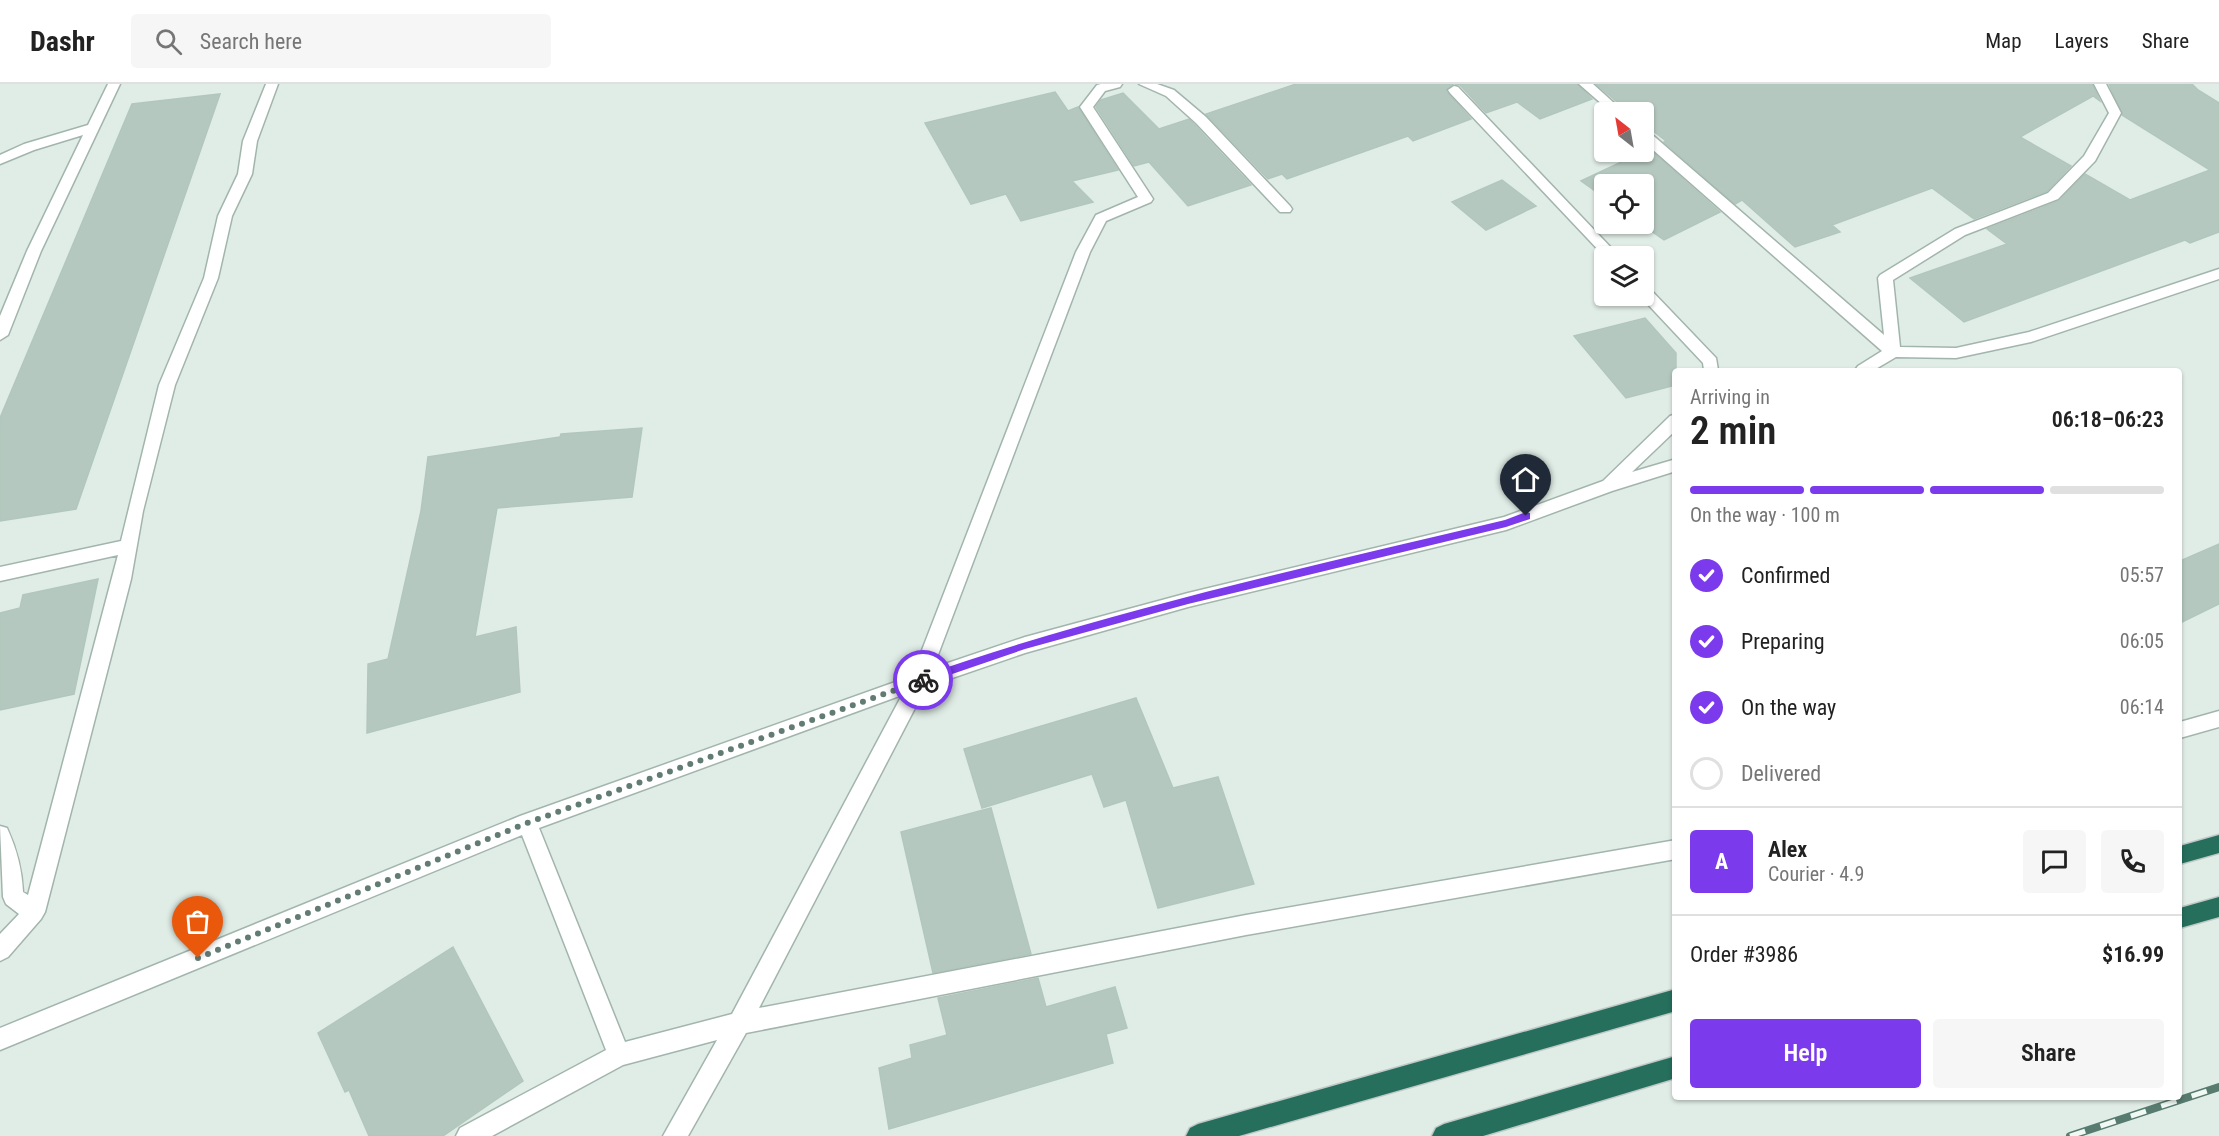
<!DOCTYPE html>
<meta charset="utf-8">
<style>
:root{--surface:#fff;--page:#f6f6f6;--text:#222;--muted:#767676;--line:#e0e0e0;--accent:#7c3aed}
body{margin:0;font-family:"Roboto Condensed",sans-serif;background:var(--page);color:var(--text);height:100vh;display:flex;flex-direction:column;font-size:22px;white-space:nowrap}
*{box-sizing:border-box;margin:0}
p{font-size:20px;color:var(--muted)}
.icon{flex:none;width:33px;height:33px;fill:none;stroke:currentColor;stroke-width:2;stroke-linecap:round;stroke-linejoin:round}
.map{position:relative;flex:1;overflow:hidden}
.side{position:absolute;left:1672px;top:284px;width:510px;height:732px;display:flex;flex-direction:column;background:var(--surface);border-radius:6px;box-shadow:0 2px 4px #0004}
.side>*{flex:none}
.needle{width:39px;rotate:329deg}
.tools{position:absolute;left:1594px;top:18px;display:grid;gap:12px}
.tools a{display:grid;place-items:center;width:60px;height:60px;border-radius:6px;background:var(--surface);box-shadow:0 2px 4px #0004;font-size:30px}
.pin{position:absolute;display:grid;place-items:center;width:51px;height:51px;color:#fff;margin:-62px -26px;border-radius:50% 50% 50% 0;rotate:-45deg;box-shadow:0 0 6px #0007}
.pin .icon{rotate:45deg}
.courier{position:absolute;display:grid;place-items:center;width:60px;height:60px;margin:-30px;border:4px solid #7c3aed;border-radius:50%;background:#fff;color:#222;box-shadow:0 2px 8px #0007}
.head em{font-style:normal;font-weight:600}
.head div{display:flex;flex-direction:column-reverse}
.head{display:flex;align-items:center;justify-content:space-between;height:102px;padding:0 18px}
h1{font-size:39px;font-weight:600;line-height:45px}
.bar{display:grid;grid-template-columns:repeat(4,1fr);gap:9px 6px;align-content:center;height:72px;padding:0 18px}
.bar i{height:8px;border-radius:4px;background:var(--line)}
.bar .active{background:var(--accent)}
.bar p{grid-column:span 4}
.line{display:flex;align-items:center;gap:15px;padding:0 18px;border-top:2px solid var(--line)}
.line div{flex:1}
.round{display:grid;place-items:center;flex:none;width:63px;height:63px;border-radius:6px;background:var(--page)}
ol{padding:0 18px;list-style:none}
li{display:flex;align-items:center;gap:18px;height:66px}
li p{margin-inline-start:auto}
li .icon{padding:6px;border-radius:50%;background:var(--accent);color:#fff;stroke-width:4}
li:last-child{color:var(--muted)}
li i{width:33px;height:33px;border:3px solid var(--line);border-radius:50%}
.action{display:flex;gap:12px;margin-top:auto;padding:12px 18px}
.action a{flex:1;height:69px;border-radius:6px;background:var(--accent);color:#fff;font-size:24px;font-weight:600;line-height:69px;text-align:center}
.action a+a{background:var(--page);color:var(--text)}
header{display:flex;align-items:center;gap:36px;box-sizing:border-box;height:84px;padding:0 30px;background:var(--surface);border-bottom:2px solid var(--line)}
header strong{font-size:28px}
nav{display:flex;gap:33px;margin-inline-start:auto;font-size:21px}
.search{width:420px;height:54px;background:var(--page);display:flex;align-items:center;gap:15px;box-sizing:border-box;padding:0 21px;border-radius:6px;color:var(--muted);font-size:22px}
.map>svg:first-child{display:block}
</style>
<header>
<strong>Dashr</strong>
<div class="search"><svg class="icon" aria-label="search" viewBox="0 0 24 24"><circle cx="10" cy="10" r="6"/><path d="M15 15l6 6"/></svg>Search here</div>
<nav><a>Map</a><a>Layers</a><a>Share</a></nav>
</header>
<div class="map">
<svg width="2219" height="1052" viewBox="0 0 2219 1052">
<rect width="100%" height="100%" fill="#e0ede6"/>
<!-- building -->
<path fill="#b5c8bf" stroke="#b1c7bd" stroke-width="1.5" d="M1296 0H1453L1446 7 1471 35 1413 57 1408 52 1287 95 1282 90 1268 95 1206 30Z
M1455 0H1577L1592 15 1540 35 1517 18 1486 29 1460 1Z
M1596 0H2092L2100 17 2093 12 2020 53 2071 82 2047 107 1974 135 1932 104 1832 141 1840 148 1795 163 1742 116 1735 120 1664 58 1666 57 1644 40V28H1629Z
M2109 0H2192L2198 6 2219 19V148L2190 159 2185 156 1964 238 1910 194 2007 160 1987 145 2059 117 2085 90 2130 116 2210 86 2122 31Z
M1055 8 1068 27 1078 23 1118 86 1072 97 1093 118 1021 137 1006 110 971 120 925 39Z
M1123 9 1159 45 1189 35 1251 101 1188 122 1149 78 1134 82 1096 23 1101 16Z
M220 10 76 425 0 437V334L132 20Z
M1649 65 1720 128 1664 156 1641 140H1644V100H1605V114L1581 97Z
M1502 96 1536 122 1486 146 1452 118Z
M1645 234 1676 269V301L1626 314 1574 252Z
M642 344 632 413 497 424 475 553 516 543 520 608 367 649 368 580 388 575 421 427 428 373 560 353 561 350Z
M2219 460V520L2180 539V477Z
M98 495 74 610 0 626V529L20 524 23 511Z
M1136 614 1173 704 1218 693 1254 800 1158 824 1126 716 1104 723 1092 690 982 724 964 665Z
M991 724 1031 870 933 889 901 748Z
M453 863 523 997 443 1052H369L349 1006 345 1008 318 949Z
M1038 894 1046 923 1115 903 1127 944 1106 950 1113 979 889 1045 879 984 912 974 910 961 947 951 938 914Z"/>
<g fill="none" stroke-linecap="round" stroke-linejoin="round">
<!-- minor casing -->
<g stroke="#a2b5ad" stroke-width="3">
<path id="minor" d="M108 0H120L41 167 8 251 0 256V232L27 167 83 51 34 66 0 80V71L24 60 88 41Z
M266 0H278L257 57 252 90 232 132 218 194 175 301 143 427 131 495 45 828 41 835 8 873 0 877V850L19 830 6 820 3 813 0 742 7 744C17 766 22 785 23 808L28 811 118 471 0 497V483L121 457 159 301 204 194 218 132 238 90 243 57Z
M1101 0H1122L1120 3 1105 7 1093 23 1153 115 1151 118 1106 137 1090 168 933 584 1025 553 1188 509 1504 433 1603 397 1670 332 1676 330V346L1632 388 1676 375V387L1612 407 1506 446 1188 523 1025 569 926 603 759 924 1246 831 1676 756V775L1246 851 746 949 688 1052H663L717 956 623 981 492 1052H456L460 1044 606 966 522 751 0 966V944L520 732 912 592 1076 168 1096 131 1138 113 1080 23 1097 1ZM902 611 732 930 625 958 539 744Z
M1139 0H1157L1174 6 1206 33 1290 122 1292 125 1290 128H1280L1196 39 1166 12Z
M1579 0H1593L1624 28H1611Z
M2094 0H2106L2121 29 2095 77 2058 115 1965 151 1893 196 1900 263 1956 264 2029 248 2219 185V195L2031 258 1956 274 1896 273 1874 286H1855L1858 282 1882 267 1644 58V47L1649 48 1884 251 1878 194 1880 191 1955 145 2048 109 2084 72 2109 29Z
M1454 2 1458 3 1619 172 1605 173 1450 9 1448 6Z
M1644 202 1649 204 1716 274 1718 286H1704L1703 279 1640 212H1644Z
M2219 627V643L2180 654V638Z"/>
</g>
<!-- highway casing -->
<g stroke="#c0c9c6" stroke-width="3">
<path id="highway" d="M2219 751V769L2180 780V762Z
M2219 813V833L2180 844V824Z
M1676 905V927L1239 1052H1186L1190 1044 1198 1040Z
M1676 972V994L1483 1052H1432L1436 1044 1444 1040Z"/>
</g>
<!-- minor -->
<use href="#minor" fill="#fff" fill-rule="evenodd"/>
<!-- highway -->
<use href="#highway" fill="#266f5d" fill-rule="evenodd"/>
<!-- rail casing -->
<g stroke="#587b70" stroke-width="8">
<path id="rail" d="M2070 1052 2219 1003"/>
</g>
<!-- rail -->
<use href="#rail" stroke="#f0f9f4" stroke-width="5" stroke-dasharray="16" stroke-linecap="butt"/>
</g>
<!-- route -->
<path fill="#7c3aed" d="M1526 428 1530 429V435L1506 443 1188 520 1025 565 923 600 917 596 919 593C1110 526 1308 483 1505 436Z"/>
<g fill="none" stroke-linecap="round" stroke-linejoin="round">
<!-- done -->
<path stroke="#627c73" stroke-width="6" stroke-dasharray="0 10.8" d="M198 874 527 739 923 596"/>
</g>
</svg>
<div class="tools">
<a><svg class="needle" viewBox="-14 -14 28 28"><path d="M0-13l5 13h-10z" fill="#e53935"/><path d="M0 13l5-13h-10z" fill="#767676"/></svg></a>
<a><svg class="icon" aria-label="locate" viewBox="0 0 24 24"><circle cx="12" cy="12" r="6"/><path d="M12 2v4M12 18v4M2 12h4M18 12h4"/></svg></a>
<a><svg class="icon" aria-label="layers" viewBox="0 0 24 24"><path d="M12 4l9 5-9 5-9-5zM3 14l9 5 9-5"/></svg></a>
</div>
<div class="pin" style="left:198px;top:874px;background:#ea580c"><svg class="icon" aria-label="bag" viewBox="0 0 24 24"><path d="M5 8h14l-1 12H6zM9 8a3 3 0 0 1 6 0"/></svg></div>
<div class="pin" style="left:1526px;top:432px;background:#1f2937"><svg class="icon" aria-label="home" viewBox="0 0 24 24"><path d="M3 11l9-7 9 7M6 9v11h12V9"/></svg></div>
<div class="courier" style="left:923px;top:596px"><svg class="icon" aria-label="bike" viewBox="0 0 24 24"><circle cx="6" cy="16" r="4"/><circle cx="18" cy="16" r="4"/><path d="M6 16l4-8h5l3 8M10 8l3 8H6M13 5h3"/></svg></div>
<section class="side">
<div class="head"><div><h1>2 min</h1><p>Arriving in</p></div><em>06:18–06:23</em></div>
<div class="bar"><i class="active"></i><i class="active"></i><i class="active"></i><i></i><p>On the way · 100 m</p></div>
<ol>
<li><svg class="icon" aria-label="check" viewBox="0 0 24 24"><path d="M5 12l5 5 9-10"/></svg>Confirmed<p>05:57</p></li>
<li><svg class="icon" aria-label="check" viewBox="0 0 24 24"><path d="M5 12l5 5 9-10"/></svg>Preparing<p>06:05</p></li>
<li><svg class="icon" aria-label="check" viewBox="0 0 24 24"><path d="M5 12l5 5 9-10"/></svg>On the way<p>06:14</p></li>
<li><i></i>Delivered</li>
</ol>
<div class="line" style="height:108px"><b class="round" style="background:var(--accent);color:#fff">A</b><div><b>Alex</b><p>Courier · 4.9</p></div><a class="round"><svg class="icon" aria-label="chat" viewBox="0 0 24 24"><path d="M4 5h16v11H9l-5 4z"/></svg></a><a class="round"><svg class="icon" aria-label="phone" viewBox="0 0 24 24"><path d="M5 4h4l2 5-3 2q2 4 5 5l2-3 5 2v4C11 20 4 13 5 4z"/></svg></a></div>
<div class="line" style="height:78px"><div>Order #3986</div><b>$16.99</b></div>
<div class="action"><a>Help</a><a>Share</a></div>
</section>
</div>
